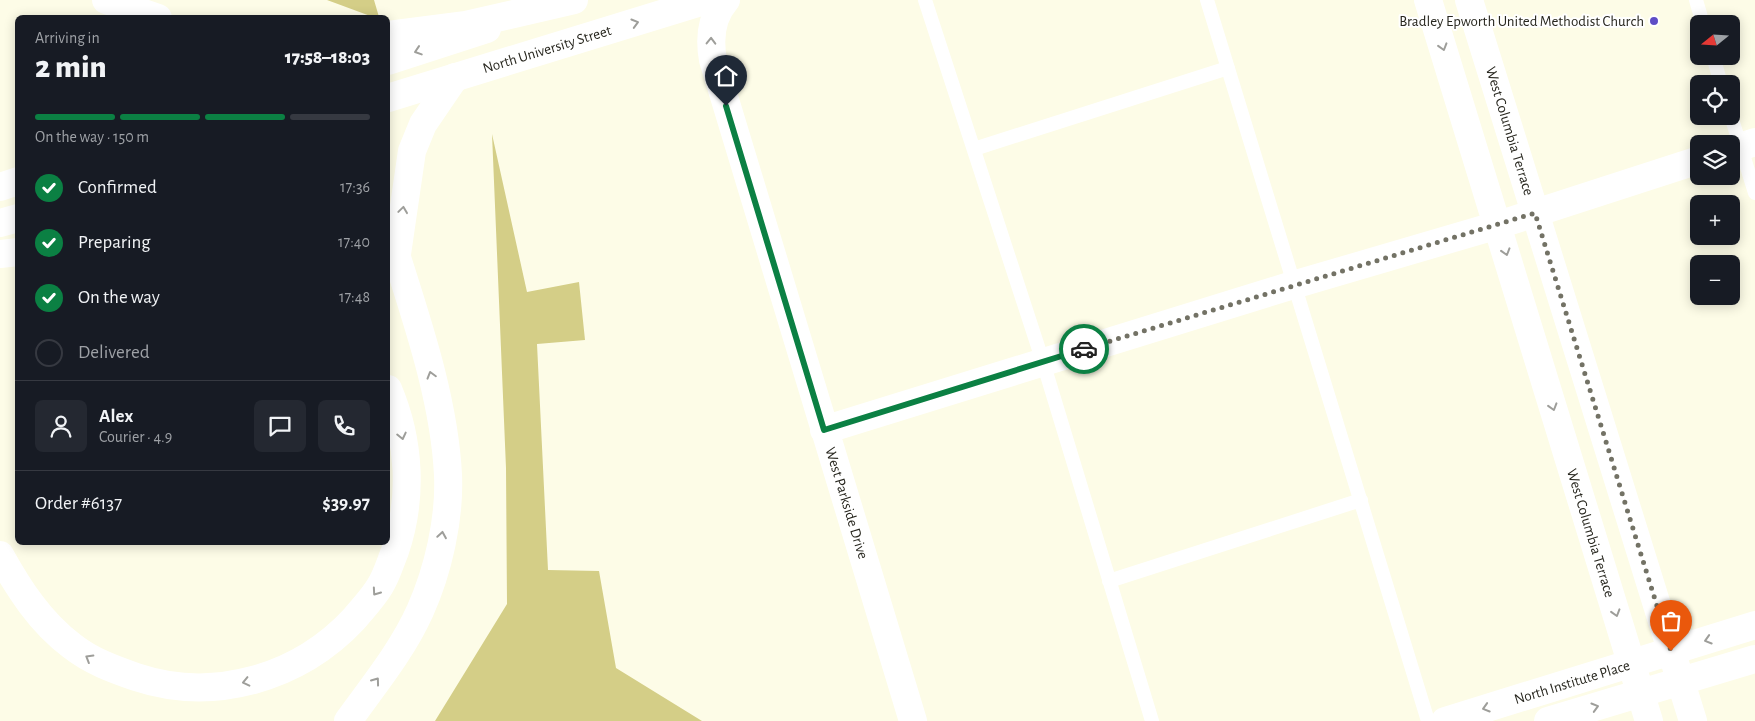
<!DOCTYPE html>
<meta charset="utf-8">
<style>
:root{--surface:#171b24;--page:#242831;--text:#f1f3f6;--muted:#9ea1a6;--line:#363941;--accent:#0b8043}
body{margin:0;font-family:"Alegreya Sans",sans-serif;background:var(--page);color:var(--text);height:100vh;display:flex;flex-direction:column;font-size:19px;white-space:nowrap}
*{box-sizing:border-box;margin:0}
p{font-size:16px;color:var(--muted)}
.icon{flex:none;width:28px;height:28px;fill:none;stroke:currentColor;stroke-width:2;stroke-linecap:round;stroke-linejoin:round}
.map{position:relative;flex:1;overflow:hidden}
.sheet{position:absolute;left:15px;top:15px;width:375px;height:530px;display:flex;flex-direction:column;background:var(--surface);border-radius:8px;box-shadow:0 2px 12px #0003}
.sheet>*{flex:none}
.needle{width:32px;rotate:252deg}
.buttons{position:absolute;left:1690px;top:15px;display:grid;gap:10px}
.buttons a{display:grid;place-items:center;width:50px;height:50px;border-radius:8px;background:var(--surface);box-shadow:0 2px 12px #0003;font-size:25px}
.pin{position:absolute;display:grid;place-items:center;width:42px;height:42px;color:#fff;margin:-51px -21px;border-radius:50% 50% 50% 0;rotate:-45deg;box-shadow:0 0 5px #0007}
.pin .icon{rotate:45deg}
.courier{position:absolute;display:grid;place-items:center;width:50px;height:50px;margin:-25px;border:4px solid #0b8043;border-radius:50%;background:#fff;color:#222;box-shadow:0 1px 6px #0007}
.head em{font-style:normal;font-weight:800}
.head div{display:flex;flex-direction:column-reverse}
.head{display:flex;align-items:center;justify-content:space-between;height:85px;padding:0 20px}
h1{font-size:32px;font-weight:800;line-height:38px}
.bar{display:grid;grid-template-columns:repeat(4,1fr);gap:8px 5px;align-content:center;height:60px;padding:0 20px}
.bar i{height:6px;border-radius:4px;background:var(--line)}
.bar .on{background:var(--accent)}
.bar p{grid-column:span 4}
.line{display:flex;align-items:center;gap:12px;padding:0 20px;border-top:1px solid var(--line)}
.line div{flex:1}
.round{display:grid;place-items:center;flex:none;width:52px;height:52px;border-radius:8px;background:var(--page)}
ol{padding:0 20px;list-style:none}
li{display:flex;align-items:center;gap:15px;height:55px}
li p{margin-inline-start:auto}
li .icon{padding:5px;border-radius:50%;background:var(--accent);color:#fff;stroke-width:4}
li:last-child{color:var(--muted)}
li i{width:28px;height:28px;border:2px solid var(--line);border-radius:50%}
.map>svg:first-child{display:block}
</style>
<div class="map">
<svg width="1755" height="721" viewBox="0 0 1755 721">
<rect width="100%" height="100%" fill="#fdfce7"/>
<!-- green -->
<path fill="#d4ce87" d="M327 0H374L379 17H373Z
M492 134 527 292 579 282 585 340 537 344 548 570 599 571 616 668 702 721H435L507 604 506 468Z"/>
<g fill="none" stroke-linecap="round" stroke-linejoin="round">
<!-- lane -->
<path stroke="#fff" stroke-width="14" d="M925 0 1043 362 1152 721
M1207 0 1428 721
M1696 0 1703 24
M1713 56 1721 84
M1731 116 1755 193
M974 149 1228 68
M1109 581 1361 500"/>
<!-- street -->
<path stroke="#fff" stroke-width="28" d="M726 0C711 17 709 38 713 60L913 721
M1428 0 1649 721
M1469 0 1693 721
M1731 150 1755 142
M824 430 1293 285 1498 225 1699 160
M1445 721 1755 625
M1548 721 1755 659"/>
<!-- secondary -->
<path stroke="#fff" stroke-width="28" d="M388 61 487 29
M388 98 707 0
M0 187 18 181
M0 223 18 218"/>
<!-- highway -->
<path stroke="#fff" stroke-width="28" d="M106 0 158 18
M388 35 466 25 574 0
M0 254 18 252
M397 254 412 151 423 124 455 77
M0 555C19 589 40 622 72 646 91 661 113 669 136 677 214 703 299 678 354 619 363 608 373 598 380 586 387 575 390 563 395 551 413 498 410 441 388 389
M348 721C373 686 402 651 420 611 438 571 450 519 448 475 444 393 412 307 388 229"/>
</g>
<!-- one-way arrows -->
<defs><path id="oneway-chevron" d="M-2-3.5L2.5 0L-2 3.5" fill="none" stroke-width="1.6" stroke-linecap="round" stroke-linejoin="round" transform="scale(1.25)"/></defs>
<g stroke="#9e9e9a">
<use href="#oneway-chevron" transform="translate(635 23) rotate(-16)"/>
<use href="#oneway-chevron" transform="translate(711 41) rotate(-89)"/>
<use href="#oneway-chevron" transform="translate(1443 47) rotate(73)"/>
<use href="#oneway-chevron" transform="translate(418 51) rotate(162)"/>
<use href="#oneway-chevron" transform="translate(403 210) rotate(-82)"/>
<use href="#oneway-chevron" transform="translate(1506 252) rotate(73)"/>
<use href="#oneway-chevron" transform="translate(431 375) rotate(-106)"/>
<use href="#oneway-chevron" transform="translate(1553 407) rotate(73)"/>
<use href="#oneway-chevron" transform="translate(402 436) rotate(77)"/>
<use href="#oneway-chevron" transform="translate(442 535) rotate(-81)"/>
<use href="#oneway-chevron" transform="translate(376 592) rotate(125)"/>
<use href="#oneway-chevron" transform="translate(1616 613) rotate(73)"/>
<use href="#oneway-chevron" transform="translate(1708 640) rotate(163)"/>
<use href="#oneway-chevron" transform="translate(89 658) rotate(-149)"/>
<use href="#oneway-chevron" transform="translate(376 681) rotate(-54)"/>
<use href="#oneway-chevron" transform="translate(246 682) rotate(167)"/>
<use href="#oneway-chevron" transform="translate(1595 707) rotate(-16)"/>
<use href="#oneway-chevron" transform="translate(1486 708) rotate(163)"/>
</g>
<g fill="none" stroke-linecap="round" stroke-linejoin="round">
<!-- done -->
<path stroke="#737265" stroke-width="5" stroke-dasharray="0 9" d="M1084 349 1535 213 1671 651"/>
<!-- route -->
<path stroke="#0b8043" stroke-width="6" d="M726 106 824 430 1084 349"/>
</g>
<!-- markers -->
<circle fill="#5e4dc6" stroke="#fff" stroke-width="2" cx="1654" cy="21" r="5"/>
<g text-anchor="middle" stroke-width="4" stroke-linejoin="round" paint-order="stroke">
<!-- poi labels -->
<g font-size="15" fill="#28271f" stroke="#fff" text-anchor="end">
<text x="1644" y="26">Bradley Epworth United Methodist Church</text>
</g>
<!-- street labels -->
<g font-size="15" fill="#28271f" stroke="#fff">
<text transform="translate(547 49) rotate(-17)" y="5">North University Street</text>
<text transform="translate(1510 131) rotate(73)" y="5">West Columbia Terrace</text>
<text transform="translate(847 503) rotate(73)" y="5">West Parkside Drive</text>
<text transform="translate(1591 533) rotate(73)" y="5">West Columbia Terrace</text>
<text transform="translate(1572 682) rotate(-17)" y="5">North Institute Place</text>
</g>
</g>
</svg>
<div class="buttons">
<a><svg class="needle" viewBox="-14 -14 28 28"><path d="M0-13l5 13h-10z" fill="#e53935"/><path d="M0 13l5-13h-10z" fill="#9ea1a6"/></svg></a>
<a><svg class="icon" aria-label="locate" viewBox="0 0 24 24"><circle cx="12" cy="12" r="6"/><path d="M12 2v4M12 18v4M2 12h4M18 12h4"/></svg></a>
<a><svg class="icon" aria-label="layers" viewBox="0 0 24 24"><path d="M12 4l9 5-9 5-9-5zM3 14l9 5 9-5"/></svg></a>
<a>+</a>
<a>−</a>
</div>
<div class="pin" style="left:1671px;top:651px;background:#ea580c"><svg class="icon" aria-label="bag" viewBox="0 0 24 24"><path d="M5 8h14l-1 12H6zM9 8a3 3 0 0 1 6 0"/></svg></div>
<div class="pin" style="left:726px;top:106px;background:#1f2937"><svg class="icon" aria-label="home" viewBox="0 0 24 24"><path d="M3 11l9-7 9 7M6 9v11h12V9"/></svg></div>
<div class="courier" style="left:1084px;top:349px"><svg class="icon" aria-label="car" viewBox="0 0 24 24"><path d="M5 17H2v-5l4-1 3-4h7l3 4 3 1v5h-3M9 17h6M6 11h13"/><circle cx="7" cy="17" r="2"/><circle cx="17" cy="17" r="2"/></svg></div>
<section class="sheet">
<div class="head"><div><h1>2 min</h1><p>Arriving in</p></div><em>17:58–18:03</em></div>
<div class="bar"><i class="on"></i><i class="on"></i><i class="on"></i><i></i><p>On the way · 150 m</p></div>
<ol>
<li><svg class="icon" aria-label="check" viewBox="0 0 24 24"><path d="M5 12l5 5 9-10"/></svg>Confirmed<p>17:36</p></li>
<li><svg class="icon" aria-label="check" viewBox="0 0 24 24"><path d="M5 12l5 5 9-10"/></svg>Preparing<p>17:40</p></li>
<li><svg class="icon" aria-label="check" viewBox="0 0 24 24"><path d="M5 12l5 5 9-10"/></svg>On the way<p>17:48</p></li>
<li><i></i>Delivered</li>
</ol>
<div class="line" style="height:90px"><a class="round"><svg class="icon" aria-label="person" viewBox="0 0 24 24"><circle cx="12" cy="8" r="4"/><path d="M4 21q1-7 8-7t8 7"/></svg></a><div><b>Alex</b><p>Courier · 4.9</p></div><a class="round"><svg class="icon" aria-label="chat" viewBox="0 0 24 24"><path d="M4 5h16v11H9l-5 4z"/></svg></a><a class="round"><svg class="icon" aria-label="phone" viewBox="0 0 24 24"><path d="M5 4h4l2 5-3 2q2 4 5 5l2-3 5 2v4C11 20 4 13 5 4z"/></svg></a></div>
<div class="line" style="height:65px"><div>Order #6137</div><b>$39.97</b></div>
</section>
</div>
